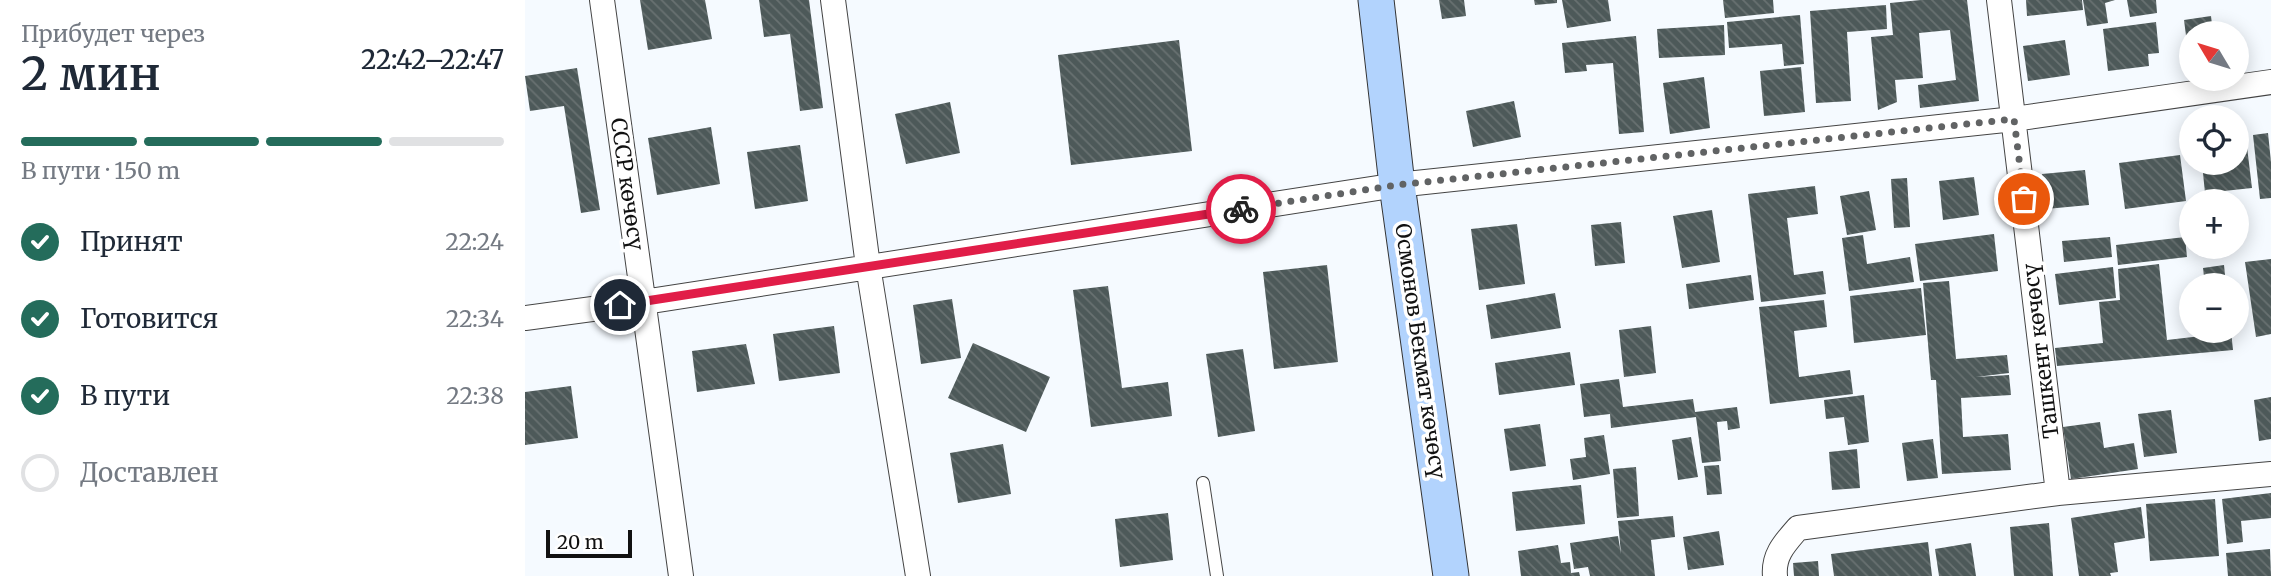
<!DOCTYPE html>
<html lang="ru">
<meta charset="utf-8">
<style>
:root{--surface:#fff;--page:#f6f6f7;--text:#1f2937;--muted:#747a83;--line:#e0e1e3;--accent:#246c5b}
body{margin:0;font-family:Merriweather,serif;background:var(--page);color:var(--text);height:100vh;display:flex;flex-direction:column;font-size:26px;white-space:nowrap}
*{box-sizing:border-box;margin:0}
p{font-size:23px;color:var(--muted)}
.icon{flex:none;width:38px;height:38px;fill:none;stroke:currentColor;stroke-width:2;stroke-linecap:round;stroke-linejoin:round}
.map{position:relative;flex:1;overflow:hidden}
.details{display:flex;flex-direction:column;background:var(--surface);width:525px}
.details>*{flex:none}
.needle{width:46px;rotate:308deg}
.buttons{position:absolute;left:1654px;top:21px;display:grid;gap:14px}
.buttons a{display:grid;place-items:center;width:70px;height:70px;border-radius:50%;background:var(--surface);box-shadow:0 4px 18px #0003;font-size:35px}
.scale{position:absolute;left:21px;bottom:18px;width:86px;box-sizing:border-box;padding-left:7px;border:4px solid #111;border-top:0;font-size:19px;line-height:24px;white-space:nowrap;color:#111;-webkit-text-stroke:5px #fff;paint-order:stroke}
.pin{position:absolute;display:grid;place-items:center;width:60px;height:60px;color:#fff;margin:-30px;border:4px solid #fff;border-radius:50%;box-shadow:0 2px 7px #0007}
.courier{position:absolute;display:grid;place-items:center;width:70px;height:70px;margin:-35px;border:5px solid #e11d48;border-radius:50%;background:#fff;color:#222;box-shadow:0 2px 9px #0007}
.summary em{font-style:normal;font-weight:600}
.summary div{display:flex;flex-direction:column-reverse}
.summary{display:flex;align-items:center;justify-content:space-between;height:119px;padding:0 21px}
h1{font-size:46px;font-weight:600;line-height:52px}
.bar{display:grid;grid-template-columns:repeat(4,1fr);gap:10px 7px;align-content:center;height:84px;padding:0 21px}
.bar i{height:9px;border-radius:5px;background:var(--line)}
.bar .selected{background:var(--accent)}
.bar p{grid-column:span 4}
ol{padding:0 21px;list-style:none}
li{display:flex;align-items:center;gap:21px;height:77px}
li p{margin-inline-start:auto}
li .icon{padding:7px;border-radius:50%;background:var(--accent);color:#fff;stroke-width:4}
li:last-child{color:var(--muted)}
li i{width:38px;height:38px;border:4px solid var(--line);border-radius:50%}
main{display:flex;flex:1;min-height:0}
.map>svg:first-child{display:block}
</style>
<main>
<section class="details">
<div class="summary"><div><h1>2 мин</h1><p>Прибудет через</p></div><em>22:42–22:47</em></div>
<div class="bar"><i class="selected"></i><i class="selected"></i><i class="selected"></i><i></i><p>В пути · 150 m</p></div>
<ol>
<li><svg class="icon" aria-label="check" viewBox="0 0 24 24"><path d="M5 12l5 5 9-10"/></svg>Принят<p>22:24</p></li>
<li><svg class="icon" aria-label="check" viewBox="0 0 24 24"><path d="M5 12l5 5 9-10"/></svg>Готовится<p>22:34</p></li>
<li><svg class="icon" aria-label="check" viewBox="0 0 24 24"><path d="M5 12l5 5 9-10"/></svg>В пути<p>22:38</p></li>
<li><i></i>Доставлен</li>
</ol>
</section>
<div class="map">
<svg width="1746" height="576" viewBox="0 0 1746 576">
<defs>
<pattern id="building-back-hatch" width="6" height="6" patternUnits="userSpaceOnUse" patternTransform="scale(1.75)"><rect width="6" height="6" fill="#4d5959"/><path d="M-1 5l2 2M0 0l6 6M5-1l2 2" fill="none" stroke="#687171"/></pattern>
</defs>
<rect width="100%" height="100%" fill="#f5faff"/>
<!-- building -->
<path fill="url(#building-back-hatch)" d="M115 0H180L187 39 123 50Z
M234 0H284L298 108 275 111 265 34 239 37Z
M914 0H939L941 16 917 19Z
M1009 0H1032V3L1010 5Z
M1037 0H1083L1086 21 1042 28Z
M1198 0H1248L1249 13 1200 18Z
M1396 0H1442L1454 101 1395 108 1393 85 1431 80 1425 30 1394 33 1398 78 1370 80 1372 102 1353 110 1346 37 1368 35 1365 3Z
M1501 0H1557L1558 10 1502 16Z
M1558 0H1590L1580 3 1583 23 1562 26Z
M1602 0H1631L1632 13 1605 17Z
M1361 5 1362 29 1322 32 1326 101 1291 103 1285 11Z
M1275 15 1279 64 1259 66 1257 44 1204 48 1202 22Z
M1686 16 1688 33H1666L1664 59 1659 20Z
M1631 22 1634 53 1623 54 1624 66 1583 71 1578 29Z
M1199 25 1200 55 1134 58 1132 29Z
M1111 36 1119 132 1094 134 1088 63 1061 65 1062 71 1040 73 1037 43Z
M654 40 667 151 546 165 533 55Z
M1540 40 1545 75 1503 81 1498 46Z
M1276 67 1280 112 1239 116 1235 71Z
M52 68 75 210 56 213 39 106 5 111 0 76Z
M1179 77 1185 128 1145 134 1138 83Z
M989 101 996 137 948 147 941 111Z
M425 102 435 153 381 164 370 114Z
M186 127 195 184 132 195 123 138Z
M1743 133 1746 162V198L1735 199 1728 135Z
M275 145 283 201 230 209 222 152Z
M1722 147 1727 188 1680 193 1677 163H1712V148Z
M1655 155 1661 201 1600 209 1594 163Z
M1560 170 1564 205 1521 209 1517 174Z
M1449 177 1454 215 1418 220 1414 181Z
M1382 178 1385 227 1369 228 1366 179Z
M1290 186 1293 214 1262 218 1269 275 1298 271 1301 294 1236 302 1223 194Z
M1344 191 1351 230 1322 235 1315 196Z
M1187 210 1195 262 1157 268 1148 216Z
M1096 222 1100 263 1070 266 1066 225Z
M992 224 1000 284 954 290 946 229Z
M1469 234 1473 271 1395 281 1390 244Z
M1338 235 1342 264 1385 257 1389 282 1324 291 1317 238Z
M1585 237 1587 257 1539 262 1537 241Z
M1660 237 1662 257 1593 265 1591 245Z
M1746 259V334L1731 337 1720 262Z
M1634 264 1642 340 1685 335V331H1706L1708 350 1532 366 1530 348 1578 343 1574 302 1595 300 1593 269Z
M802 265 813 362 749 369 738 272Z
M1699 265 1701 285H1680L1678 268Z
M1588 267 1591 298 1534 305 1530 274Z
M1226 275 1229 300 1164 309 1161 284Z
M1424 281 1431 359 1482 355 1484 373 1451 377 1484 375 1486 395 1436 398 1438 437 1483 434 1486 470 1417 474 1411 380H1406L1398 283Z
M583 286 597 388 643 382 647 416 566 427 548 290Z
M1396 288 1401 335 1329 343 1325 296Z
M1030 293 1036 328 966 339 961 305Z
M427 299 436 358 396 364 388 305Z
M1299 300 1302 327 1269 331 1274 377 1325 370 1328 394 1245 404 1234 307Z
M309 326 315 373 254 381 248 334Z
M1126 326 1131 373 1099 377 1094 330Z
M448 343 525 377 501 432 423 398Z
M221 344 230 384 172 392 167 351Z
M718 349 730 431 693 437 681 354Z
M1045 352 1050 385 974 395 970 363Z
M1094 379 1098 407 1168 399 1170 412 1212 407 1215 428 1203 430 1202 421 1192 422 1196 461 1177 463 1171 417 1086 428 1085 414 1059 417 1055 384Z
M46 386 53 438 0 445V392Z
M1339 395 1344 442 1323 445 1319 417 1301 419 1299 400Z
M1746 397V439L1734 441 1729 400Z
M1646 410 1652 453 1619 457 1613 414Z
M1575 422 1579 448 1609 443 1613 469 1546 479 1538 427Z
M1015 424 1021 466 985 471 979 429Z
M1079 435 1085 474 1048 480 1045 459 1061 457 1059 438Z
M1166 437 1173 477 1153 480 1147 440Z
M1408 439 1413 478 1382 481 1377 443Z
M478 444 486 494 433 503 425 453Z
M1332 449 1335 488 1307 490 1304 452Z
M1194 465 1197 494 1182 495 1179 466Z
M1111 467 1114 516 1092 518 1088 469Z
M1056 485 1060 524 991 531 987 492Z
M1746 493V518L1716 521 1718 542 1702 544 1697 499Z
M1690 499 1694 556 1625 561 1621 504Z
M1616 507 1620 538 1589 543 1593 572 1585 573 1586 576H1554L1546 518Z
M643 513 648 560 595 567 590 519Z
M1148 516 1150 537 1126 540 1130 576H1065L1063 567 1049 569 1045 543 1093 536 1096 554 1093 521Z
M1524 523 1528 576H1489L1485 527Z
M1194 531 1199 565 1163 570 1158 537Z
M1403 542 1407 576H1309L1306 554Z
M1446 543 1451 576H1414L1410 549Z
M1033 545 1036 563 1045 562 1046 573 1054 572 1055 576H996L993 551Z
M1745 549 1746 576H1703L1701 553Z
M1293 561 1294 576H1269L1268 563Z"/>
<g fill="none" stroke-linecap="round" stroke-linejoin="round">
<!-- service casing -->
<g stroke="#444" stroke-width="14">
<path id="service" d="M678 483 692 576"/>
</g>
<!-- minor casing -->
<g stroke="#444" stroke-width="26">
<path id="minor" d="M77 0 156 576
M308 0 343 266 393 576
M1474 0 1533 493
M0 318 119 302 872 185 1489 119 1746 82
M1250 576C1248 555 1260 543 1273 528L1533 493 1746 474"/>
</g>
<!-- secondary casing -->
<g stroke="#333" stroke-width="37">
<path id="secondary" d="M851 0 872 185 926 576"/>
</g>
<!-- service -->
<use href="#service" stroke="#fff" stroke-width="12"/>
<!-- minor -->
<use href="#minor" stroke="#fff" stroke-width="24"/>
<!-- secondary -->
<use href="#secondary" stroke="#b2d3fd" stroke-width="35"/>
</g>
<g fill="none" stroke-linecap="round" stroke-linejoin="round">
<!-- done -->
<path stroke="#616364" stroke-width="7" stroke-dasharray="0 12.6" d="M716 209 872 185 1489 119 1499 199"/>
<!-- route -->
<path stroke="#e11d48" stroke-width="9" d="M95 305 716 209"/>
</g>
<g text-anchor="middle" stroke-width="7" stroke-linejoin="round" paint-order="stroke">
<!-- street labels -->
<g font-size="21" fill="#111" stroke="#fff">
<text transform="translate(102 184) rotate(82)" y="7">СССР көчөсү</text>
<text transform="translate(895 351) rotate(82)" y="7">Осмонов Бекмат көчөсү</text>
<text transform="translate(1516 351) rotate(-97)" y="7">Ташкент көчөсү</text>
</g>
</g>
</svg>
<div class="buttons">
<a><svg class="needle" viewBox="-14 -14 28 28"><path d="M0-13l5 13h-10z" fill="#e53935"/><path d="M0 13l5-13h-10z" fill="#747a83"/></svg></a>
<a><svg class="icon" aria-label="locate" viewBox="0 0 24 24"><circle cx="12" cy="12" r="6"/><path d="M12 2v4M12 18v4M2 12h4M18 12h4"/></svg></a>
<a>+</a>
<a>−</a>
</div>
<div class="scale">20 m</div>
<div class="pin" style="left:1499px;top:199px;background:#ea580c"><svg class="icon" aria-label="bag" viewBox="0 0 24 24"><path d="M5 8h14l-1 12H6zM9 8a3 3 0 0 1 6 0"/></svg></div>
<div class="pin" style="left:95px;top:305px;background:#1f2937"><svg class="icon" aria-label="home" viewBox="0 0 24 24"><path d="M3 11l9-7 9 7M6 9v11h12V9"/></svg></div>
<div class="courier" style="left:716px;top:209px"><svg class="icon" aria-label="bike" viewBox="0 0 24 24"><circle cx="6" cy="16" r="4"/><circle cx="18" cy="16" r="4"/><path d="M6 16l4-8h5l3 8M10 8l3 8H6M13 5h3"/></svg></div>
</div>
</main>
